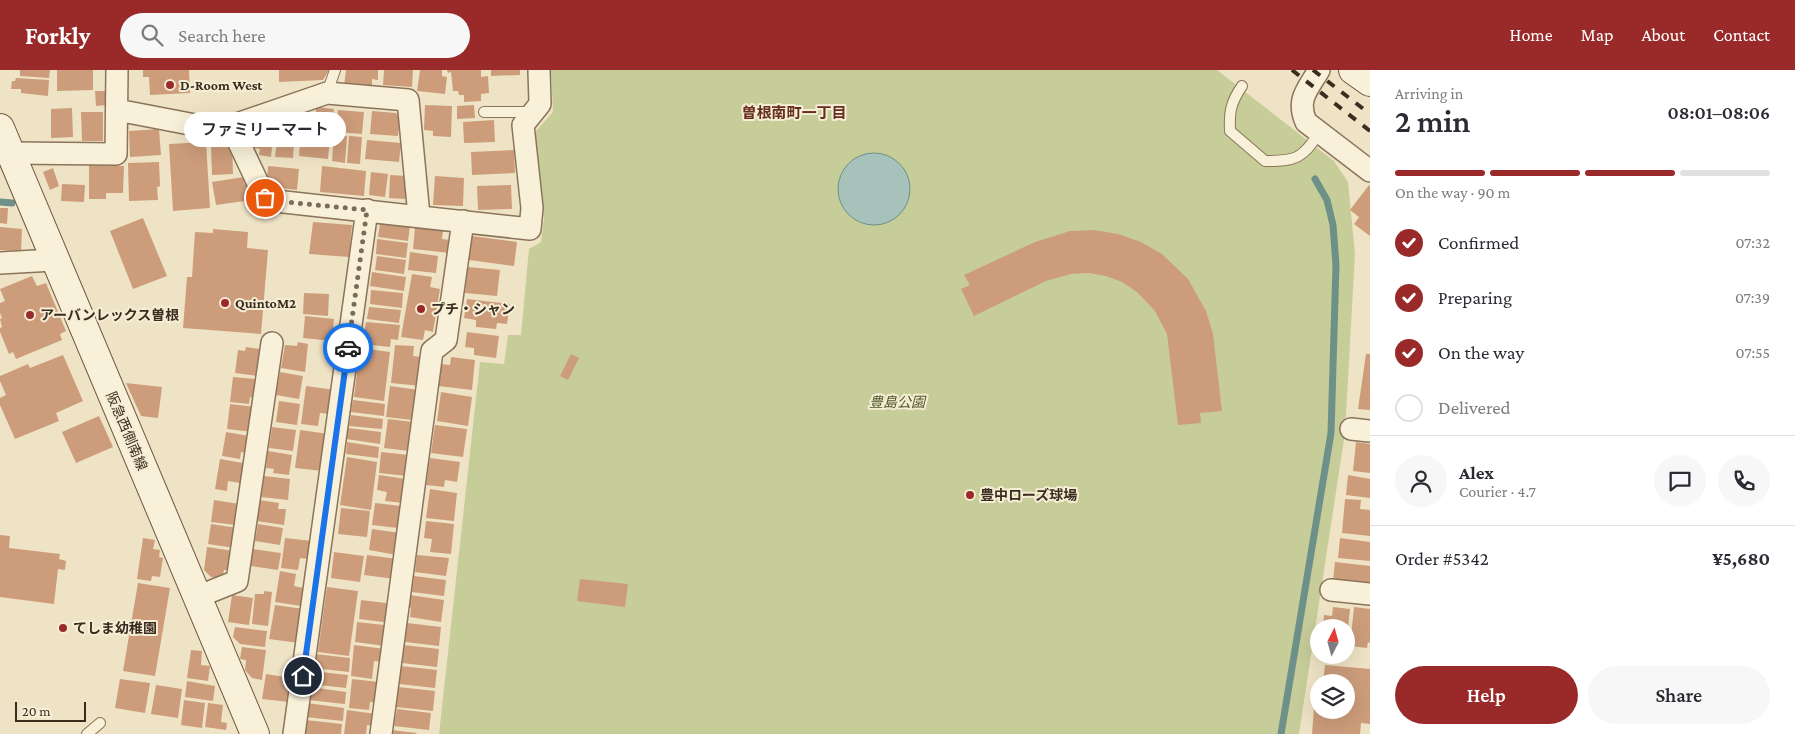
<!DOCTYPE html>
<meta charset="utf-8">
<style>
:root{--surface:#fff;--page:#f7f7f7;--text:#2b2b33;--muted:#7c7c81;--line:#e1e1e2;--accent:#9a2a2a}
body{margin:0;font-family:"Crimson Pro","Noto Sans JP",serif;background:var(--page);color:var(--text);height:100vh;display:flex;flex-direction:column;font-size:19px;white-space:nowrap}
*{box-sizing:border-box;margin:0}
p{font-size:16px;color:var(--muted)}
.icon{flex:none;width:28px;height:28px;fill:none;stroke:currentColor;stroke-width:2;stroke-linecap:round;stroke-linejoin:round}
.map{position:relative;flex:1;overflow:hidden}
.side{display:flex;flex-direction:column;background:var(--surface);width:425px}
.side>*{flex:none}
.needle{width:32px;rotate:6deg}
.buttons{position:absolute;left:1310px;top:549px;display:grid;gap:10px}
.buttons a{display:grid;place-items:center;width:45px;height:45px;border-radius:50%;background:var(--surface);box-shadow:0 5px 20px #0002;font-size:25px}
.scale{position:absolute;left:15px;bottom:12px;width:71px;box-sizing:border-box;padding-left:5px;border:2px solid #3a2c1f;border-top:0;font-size:14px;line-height:18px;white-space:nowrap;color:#3a2c1f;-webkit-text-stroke:4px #f6edd5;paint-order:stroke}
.pin{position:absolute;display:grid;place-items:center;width:42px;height:42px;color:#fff;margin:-21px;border:2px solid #fff;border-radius:50%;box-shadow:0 1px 5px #0007}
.courier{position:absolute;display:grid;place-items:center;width:50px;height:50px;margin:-25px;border:4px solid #1a73e8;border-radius:50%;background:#fff;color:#222;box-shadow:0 1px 6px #0007}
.bubble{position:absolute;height:35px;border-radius:18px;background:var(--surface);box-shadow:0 5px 20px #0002;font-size:16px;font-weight:600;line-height:35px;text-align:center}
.headline em{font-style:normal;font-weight:600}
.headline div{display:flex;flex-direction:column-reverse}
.headline{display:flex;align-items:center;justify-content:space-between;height:85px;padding:0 25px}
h1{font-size:32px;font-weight:600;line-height:38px}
.bar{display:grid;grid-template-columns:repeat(4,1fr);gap:8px 5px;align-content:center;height:60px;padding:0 25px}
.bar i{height:6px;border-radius:4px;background:var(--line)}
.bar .selected{background:var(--accent)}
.bar p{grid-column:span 4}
.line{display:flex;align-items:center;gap:12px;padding:0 25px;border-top:1px solid var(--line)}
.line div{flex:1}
.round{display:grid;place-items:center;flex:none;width:52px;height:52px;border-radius:26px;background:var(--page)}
ol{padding:0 25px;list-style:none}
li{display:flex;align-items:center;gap:15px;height:55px}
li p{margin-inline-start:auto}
li .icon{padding:5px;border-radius:50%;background:var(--accent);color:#fff;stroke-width:4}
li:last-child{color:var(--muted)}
li i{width:28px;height:28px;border:2px solid var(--line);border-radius:50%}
.cta{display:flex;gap:10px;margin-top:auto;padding:10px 25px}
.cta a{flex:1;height:58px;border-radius:30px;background:var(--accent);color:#fff;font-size:20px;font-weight:600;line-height:58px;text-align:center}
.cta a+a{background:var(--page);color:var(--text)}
header{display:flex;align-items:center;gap:30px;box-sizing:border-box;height:70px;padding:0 25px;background:var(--accent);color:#fff}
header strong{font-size:24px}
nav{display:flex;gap:28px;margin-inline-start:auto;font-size:18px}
.search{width:350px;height:45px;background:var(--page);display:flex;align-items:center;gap:12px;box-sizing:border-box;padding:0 18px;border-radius:28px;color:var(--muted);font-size:19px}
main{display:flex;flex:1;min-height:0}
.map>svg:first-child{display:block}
</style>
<header>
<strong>Forkly</strong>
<div class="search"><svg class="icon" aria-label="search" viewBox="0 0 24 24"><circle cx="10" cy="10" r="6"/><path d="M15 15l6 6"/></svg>Search here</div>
<nav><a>Home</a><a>Map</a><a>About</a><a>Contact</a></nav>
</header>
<main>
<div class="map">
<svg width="1370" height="664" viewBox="0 0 1370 664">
<rect width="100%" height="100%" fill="#efe3c5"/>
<!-- green -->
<path fill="#c7cd99" d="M551 0H1217L1334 91 1348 112 1355 184 1345 363 1299 664H439L480 292 504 294 508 265H521L529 179 541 172 544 149 535 62 553 42Z"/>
<!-- water -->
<path fill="#a7c2ba" stroke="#6d9188" d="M838 119a36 36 0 1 1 72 0a36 36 0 1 1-72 0Z"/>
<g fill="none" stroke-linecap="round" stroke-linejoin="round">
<!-- stream -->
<path stroke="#6d9188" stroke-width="7" d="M0 132 12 133
M1281 664 1331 363 1336 195 1333 155 1327 130 1315 109"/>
</g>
<!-- building -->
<path fill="#cd9d7b" d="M20 0H50L49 8 20 6Z
M57 0H93V20L57 21Z
M143 0H189L190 23 150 25 149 7H143Z
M279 0H329L323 10 279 12Z
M346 0H378V10L372 9V18L344 16Z
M384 0H413L412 17 383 15Z
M420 0H442V6L447 7 445 24 417 21Z
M447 0H481V7L488 6 489 23 481 24V31L464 32V25H459L458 21H453L451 2 448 3Z
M491 0H520V5L491 6Z
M16 8 49 10 48 26 21 23V19H11L12 11H15Z
M95 21H106L107 35 96 36Z
M425 35 452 36 451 67 433 66V61L424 60Z
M474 35 475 48 457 49V36Z
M316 37 334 39 332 61 298 58 300 43 316 44Z
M72 38 73 67 51 68V39Z
M338 40 364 42 362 64 336 62Z
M372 41 396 43 400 48 398 66 370 64Z
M81 42H103V71H82Z
M494 50 495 72 464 73 463 52Z
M255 55 274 57 271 87 259 85 260 79 253 78Z
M279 55 290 56 289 63H295L293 88 275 87Z
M159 59 161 85 130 87 129 61Z
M301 63 330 67 328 89 299 86Z
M334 65 347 66 345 93 332 91Z
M349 66 362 67 360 94 347 93Z
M367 70 401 73 399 92 365 89Z
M206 72 210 138 173 141 169 74Z
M232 74 233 104 212 105 211 75Z
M514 80 515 103 472 105 471 82Z
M159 92 160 116 157 117 158 130 129 131 128 93Z
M89 95 124 96 123 123H106V129H89Z
M268 96 299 99 297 120 271 117 267 112Z
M322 96 366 101 364 126 320 122Z
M53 98 59 116 50 120 43 102Z
M371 102 388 104 385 127 369 125Z
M390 105 407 106 405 129 389 128Z
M435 106 464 108 463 136 433 135Z
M244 107V113H249L252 130 216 135 212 112Z
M62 114 85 115 84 132 61 131Z
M511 115 512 139 478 140 477 116Z
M1369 115 1370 116V166L1354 154 1359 147 1350 140Z
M0 138H8L7 154 0 153Z
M143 148 167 206 133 219 110 161Z
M313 152 352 155 349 187 309 184Z
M380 153 410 156 408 171 378 167Z
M0 157 22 159 21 181 0 180Z
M415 157 443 160 442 169 451 170 450 183 413 179Z
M213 159 248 162 247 178 268 180 261 264 183 258 187 207H192L195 162 213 163Z
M1094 160 1118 164 1141 172 1162 184 1188 209 1206 241 1213 264 1222 341 1200 343 1201 353 1178 355 1167 264 1155 241 1137 222 1122 212 1106 206 1089 203 1071 204 1046 211 974 246 961 219 970 215 964 205 1035 172 1070 161Z
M472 166 517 172 514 196 469 190Z
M377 169 408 173 406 188 376 184Z
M410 182 438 186 436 203 408 200Z
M377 186 406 190 404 204 375 200Z
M468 197 500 200 497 226 465 223Z
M372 202 406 207 404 221 370 216Z
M412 204 432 207 430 217 440 219 433 262 425 260 423 270 401 267Z
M32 206 37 216 46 213 66 261 60 264 62 270 16 289 13 282 9 284 0 262V258L2 257 0 249 2 248 0 243V233L5 231 0 219Z
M371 220 403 223 402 238 370 234Z
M304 223 329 224 328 246 303 244Z
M467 229 510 234 507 254 497 253 496 259 476 257V250L464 248Z
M369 237 401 240 399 253 367 249Z
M305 246 334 249 332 271 303 268Z
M366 252 400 255 398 270 391 269 390 277 363 274Z
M467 262 499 266 496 288 474 285V278L465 277Z
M298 272 308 274 305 302 281 298 285 275 297 276Z
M395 275 414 276 413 286 424 287 421 316 391 313Z
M246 277 260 279 257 306 235 303 238 280 245 281Z
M360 278 390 282 384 331 354 327Z
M571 284 579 288 568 310 560 306Z
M1366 284H1370V340L1358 339Z
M63 285 83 331 56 343 59 351 15 369 0 335V328L6 325 0 311V306L28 294 30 298Z
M451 287 475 290 472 320 438 316 441 294 450 295Z
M280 302 303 306 299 329 276 325Z
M233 307 255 309 253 328 250 327 249 334 230 332Z
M126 313 162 317 158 348 141 346Z
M306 316 335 320 332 344 320 343 318 356 301 354Z
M390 316 419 320 412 350 386 347Z
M441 322 472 327 468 356 437 351Z
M353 330 385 334 384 346 351 342Z
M279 331 300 334 297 355 276 352Z
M230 334 255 337 252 362 227 359Z
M351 345 383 349 382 359 349 356Z
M99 346 113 377 76 393 62 362Z
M388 349 413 352 409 381 384 378Z
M435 355 467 359 463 387 431 383Z
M272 357 296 360 293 381 269 378Z
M348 358 381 362 380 374 346 369Z
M300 360 329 364 323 401 295 398Z
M226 362 249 366 246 383 241 382 240 389 222 386Z
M347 372 379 377 378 388 346 384Z
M1356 372 1370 374V403L1353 401Z
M268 381 292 385 289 405 273 403 274 399 266 398Z
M381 382 409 385 407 406 379 403Z
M347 387 377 392 371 440 340 435Z
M430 388 460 392 457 412 445 410 444 417 426 415Z
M220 389 243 393 240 413 228 411 227 421 215 419Z
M379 405 406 409 403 433 385 431 387 422 377 420Z
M1348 405 1370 409V428L1346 425Z
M264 406 290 409 288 430 261 427Z
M430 419 457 423 454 451 426 448Z
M1345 429 1361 430 1360 439 1370 440V466L1342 463Z
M214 430 239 434 236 455 211 452Z
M259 430 279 433 278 439H286L284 455 256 451Z
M375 433 401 436 398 458 372 455Z
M341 438 370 441 367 467 338 464Z
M426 451 454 454 451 484 430 482 432 469 424 468Z
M211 454 237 458 234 478 208 474Z
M258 454 283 458 280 475 255 471Z
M372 459 400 463 397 485 369 480Z
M0 465 10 466 9 478 60 484 59 489 66 491 65 500 58 499 54 534 0 527Z
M143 468 155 470 153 479 160 480 159 487 163 488 160 507 152 506 151 511 137 509Z
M285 468 312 471 310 489 300 488 298 500 281 498Z
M1340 468 1370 472V491L1338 488Z
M207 477 234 481 232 496 228 495 227 500H224L222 509 211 507 204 500Z
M253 479 281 483 278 500 250 496Z
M334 482 364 486 360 512 331 508Z
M367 485 397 489 395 509 364 505Z
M417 485 449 488 446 506 415 502Z
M1335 492 1370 496V515L1333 511Z
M280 501 296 504 294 516 304 518 301 536 275 532Z
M414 506 446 510 444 526 412 522Z
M580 509 628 514 625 537 577 531Z
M138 513 170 518 155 606 123 601Z
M327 517 358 521 349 586 318 582Z
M264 521 272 522 268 556 252 554 255 524H264Z
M232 525 253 528 249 555 228 552Z
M410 525 444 530 441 552 410 547 411 538 408 537Z
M361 530 394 534 391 553 359 549Z
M275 535 304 539 299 573 269 569Z
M1333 537 1350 539 1348 558H1323L1324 545 1332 546Z
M1354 537 1370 539V573L1368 572 1367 578 1350 576Z
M357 552 384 555 383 562 387 563 385 576 355 572Z
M407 553 441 557 439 576 405 572Z
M235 557 267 561 265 577 240 574 233 567Z
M354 575 385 579 384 592 374 591 372 609 351 606Z
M404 575 439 579 437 597 402 593Z
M242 577 266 580 262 610 252 608 245 600 246 590 240 589Z
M191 580 202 581 201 595 210 596 208 611 187 608Z
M315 584 350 588 349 602 313 598Z
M1325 595 1370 599V654L1361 653 1360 664H1312L1314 638 1319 639V640H1346V612H1323Z
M401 596 437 600 435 618 399 614Z
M312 601 348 605 346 618 310 614Z
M266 604 292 608 289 632 262 629Z
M120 609 150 613 145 643 115 638Z
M352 609 379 612 376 633 370 632 369 640 349 638Z
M187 611 215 616 213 631 185 627Z
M156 615 182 619 178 648 151 644Z
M310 617 346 622 345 634 308 630Z
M398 617 435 621 433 641 396 637Z
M184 630 205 633 202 658 181 655Z
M208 633 223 635 221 652 227 653 226 660 205 657Z
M307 633 344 638 343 651 305 647Z
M397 639 431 643 429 660 394 656Z
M347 640 376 644 374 656 367 655 366 664H344Z
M306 650 342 654 341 664H305Z
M391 660 417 663 416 664H391Z"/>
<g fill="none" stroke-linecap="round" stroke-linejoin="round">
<!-- lane casing -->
<g stroke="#8a745b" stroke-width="12">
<path id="lane" d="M1242 16C1231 32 1229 42 1230 61L1265 91C1296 91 1302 89 1319 63
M327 23 335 0
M484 42H533
M87 664 100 653"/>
</g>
<!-- street casing -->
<g stroke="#8a745b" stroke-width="24">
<path id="street" d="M1319 0C1308 19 1296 29 1306 52L1370 101
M117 40 216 59 231 56 265 128 275 131 530 159 532 138 523 55 540 34 539 0
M231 56 327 23 408 30 419 146
M10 83 116 84 117 0
M0 193 54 190
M1351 359 1370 361
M1331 520 1370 524
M197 527 237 511 272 273
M294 664 367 140
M381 664 432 281 446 270 463 151"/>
</g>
<!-- secondary casing -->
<g stroke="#6c553e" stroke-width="30">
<path id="secondary" d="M1353 0 1370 12
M0 58 255 664"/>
</g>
<!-- lane -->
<use href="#lane" stroke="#f9f0d9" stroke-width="10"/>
<!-- street -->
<use href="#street" stroke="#f9f0d9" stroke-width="21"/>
<!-- secondary -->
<use href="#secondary" stroke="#f9f0d9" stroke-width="28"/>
<!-- rail -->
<path stroke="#3a2c1f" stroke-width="4" stroke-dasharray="9 9" stroke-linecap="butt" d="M1292 0 1370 61
M1313 0 1370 44"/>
</g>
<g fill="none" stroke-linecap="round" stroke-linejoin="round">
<!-- done -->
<path stroke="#796c59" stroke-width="5" stroke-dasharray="0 9" d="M265 128 275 131 367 140 348 278"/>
<!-- route -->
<path stroke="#1a73e8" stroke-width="6" d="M303 606 348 278"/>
</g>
<!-- markers -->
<g fill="#9a2a2a" stroke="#f6edd5" stroke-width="2">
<circle cx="170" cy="15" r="5"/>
<circle cx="225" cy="233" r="5"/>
<circle cx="421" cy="239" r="5"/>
<circle cx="30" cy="245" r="5"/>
<circle cx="970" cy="425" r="5"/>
<circle cx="63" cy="558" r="5"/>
</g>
<g text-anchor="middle" stroke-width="4" stroke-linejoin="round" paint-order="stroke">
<!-- poi labels -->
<g font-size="14" font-weight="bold" fill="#3a2c1f" stroke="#f6edd5" text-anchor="start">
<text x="180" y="20">D-Room West</text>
<text x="235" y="238">QuintoM2</text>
<text x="431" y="244">プチ・シャン</text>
<text x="40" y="250">アーバンレックス曽根</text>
<text x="980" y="430">豊中ローズ球場</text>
<text x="73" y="563">てしま幼稚園</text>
</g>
<!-- park labels -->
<g font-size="14" font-style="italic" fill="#4a5725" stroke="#f6edd5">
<text x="897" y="337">豊島公園</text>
</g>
<!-- street labels -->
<g font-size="14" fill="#3a2c1f" stroke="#f6edd5">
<text transform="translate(127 361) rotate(67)" y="5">阪急西側南線</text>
</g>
<!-- neighbourhood labels -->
<g font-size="15" font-weight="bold" fill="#672d1e" stroke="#f6edd5">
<text x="794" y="48">曽根南町一丁目</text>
</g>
</g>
</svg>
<div class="buttons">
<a><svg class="needle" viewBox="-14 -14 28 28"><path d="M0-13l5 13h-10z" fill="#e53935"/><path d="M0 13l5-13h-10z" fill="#7c7c81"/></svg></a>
<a><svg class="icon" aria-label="layers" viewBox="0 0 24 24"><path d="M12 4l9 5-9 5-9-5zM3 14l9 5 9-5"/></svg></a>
</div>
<div class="scale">20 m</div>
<div class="pin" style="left:265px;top:128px;background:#ea580c"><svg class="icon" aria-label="bag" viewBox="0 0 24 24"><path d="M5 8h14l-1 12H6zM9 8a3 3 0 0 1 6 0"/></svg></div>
<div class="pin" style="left:303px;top:606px;background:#1f2937"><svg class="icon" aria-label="home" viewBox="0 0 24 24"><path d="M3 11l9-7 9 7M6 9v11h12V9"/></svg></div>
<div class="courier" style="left:348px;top:278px"><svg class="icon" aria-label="car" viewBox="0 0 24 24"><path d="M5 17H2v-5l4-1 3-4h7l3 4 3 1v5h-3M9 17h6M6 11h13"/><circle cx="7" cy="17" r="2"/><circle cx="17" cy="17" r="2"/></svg></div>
<div class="bubble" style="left:184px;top:42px;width:162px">ファミリーマート</div>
</div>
<section class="side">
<div class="headline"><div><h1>2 min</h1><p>Arriving in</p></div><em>08:01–08:06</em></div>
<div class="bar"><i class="selected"></i><i class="selected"></i><i class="selected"></i><i></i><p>On the way · 90 m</p></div>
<ol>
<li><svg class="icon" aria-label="check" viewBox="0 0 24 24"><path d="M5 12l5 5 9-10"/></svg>Confirmed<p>07:32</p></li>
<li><svg class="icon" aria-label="check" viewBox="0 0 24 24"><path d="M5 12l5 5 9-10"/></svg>Preparing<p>07:39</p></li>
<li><svg class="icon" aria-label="check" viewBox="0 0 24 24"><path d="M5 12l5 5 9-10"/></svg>On the way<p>07:55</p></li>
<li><i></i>Delivered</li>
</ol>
<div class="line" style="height:90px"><a class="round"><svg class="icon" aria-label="person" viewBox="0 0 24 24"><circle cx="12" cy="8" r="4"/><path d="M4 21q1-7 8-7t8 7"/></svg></a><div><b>Alex</b><p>Courier · 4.7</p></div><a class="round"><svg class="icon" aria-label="chat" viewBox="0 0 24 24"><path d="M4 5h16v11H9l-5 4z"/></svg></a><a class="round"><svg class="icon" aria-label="phone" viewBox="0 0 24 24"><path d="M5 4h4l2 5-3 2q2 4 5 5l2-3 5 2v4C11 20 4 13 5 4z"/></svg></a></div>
<div class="line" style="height:65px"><div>Order #5342</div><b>¥5,680</b></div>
<div class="cta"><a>Help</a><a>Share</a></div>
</section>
</main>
